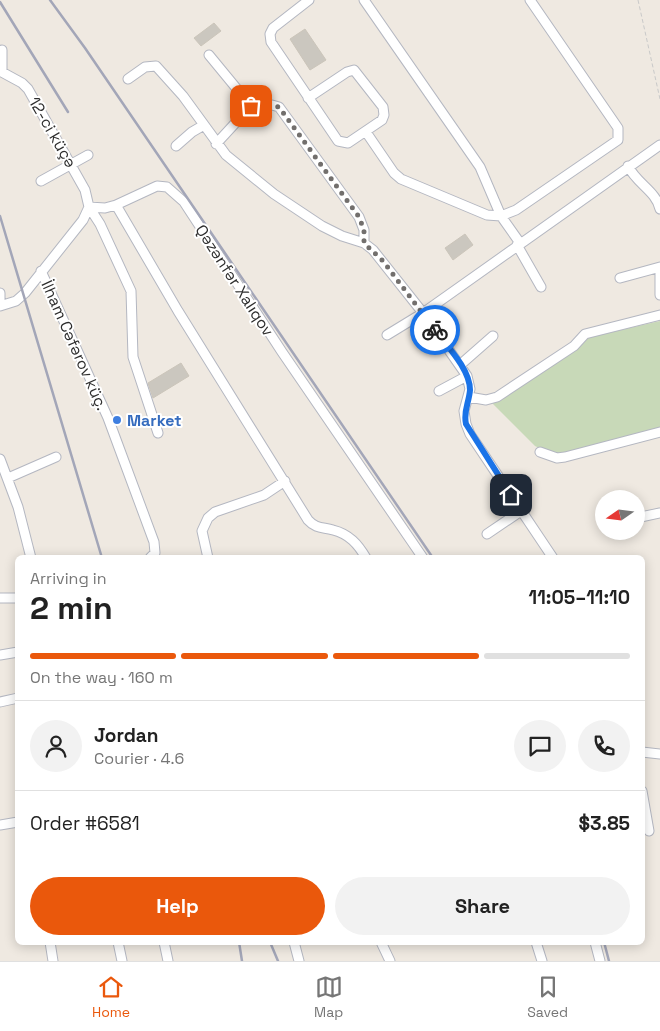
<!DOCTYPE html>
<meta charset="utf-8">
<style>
:root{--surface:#fff;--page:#f2f2f2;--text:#222;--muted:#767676;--line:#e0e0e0;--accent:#ea580c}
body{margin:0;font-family:"Space Grotesk",sans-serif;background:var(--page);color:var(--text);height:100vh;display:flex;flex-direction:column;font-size:19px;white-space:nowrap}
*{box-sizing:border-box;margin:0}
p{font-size:16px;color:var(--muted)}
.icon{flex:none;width:28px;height:28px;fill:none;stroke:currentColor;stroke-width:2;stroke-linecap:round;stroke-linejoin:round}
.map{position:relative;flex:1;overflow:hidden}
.drawer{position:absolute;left:15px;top:555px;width:630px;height:390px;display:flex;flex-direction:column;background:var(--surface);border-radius:8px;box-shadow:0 2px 12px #0003}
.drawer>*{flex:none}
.needle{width:32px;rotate:256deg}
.tools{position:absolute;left:595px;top:490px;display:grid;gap:10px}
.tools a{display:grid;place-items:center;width:50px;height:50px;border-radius:50%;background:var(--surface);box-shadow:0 2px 12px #0003;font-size:25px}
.pin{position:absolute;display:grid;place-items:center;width:42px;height:42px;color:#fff;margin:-21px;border-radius:10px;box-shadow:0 2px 8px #0006}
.courier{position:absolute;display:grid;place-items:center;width:50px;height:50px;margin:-25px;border:4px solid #1a73e8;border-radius:50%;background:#fff;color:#222;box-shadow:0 1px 6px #0007}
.summary em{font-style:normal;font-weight:800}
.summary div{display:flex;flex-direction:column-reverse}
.summary{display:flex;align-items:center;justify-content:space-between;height:85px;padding:0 15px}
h1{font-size:32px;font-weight:800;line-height:38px}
.bar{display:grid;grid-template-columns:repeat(4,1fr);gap:8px 5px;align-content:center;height:60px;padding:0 15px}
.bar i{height:6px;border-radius:4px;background:var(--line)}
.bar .current{background:var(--accent)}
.bar p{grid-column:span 4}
.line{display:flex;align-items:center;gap:12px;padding:0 15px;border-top:1px solid var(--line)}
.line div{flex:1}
.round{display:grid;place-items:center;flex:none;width:52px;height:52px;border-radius:26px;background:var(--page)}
.cta{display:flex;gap:10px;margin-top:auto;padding:10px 15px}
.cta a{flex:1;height:58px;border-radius:30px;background:var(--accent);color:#fff;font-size:20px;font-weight:800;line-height:58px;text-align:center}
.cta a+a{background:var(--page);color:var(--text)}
.tabs{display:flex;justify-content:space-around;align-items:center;height:70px;border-top:1px solid var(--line);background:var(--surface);font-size:14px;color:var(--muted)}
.tabs a{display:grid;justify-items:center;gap:2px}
.tabs .current{color:var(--accent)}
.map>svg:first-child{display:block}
</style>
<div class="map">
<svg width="660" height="961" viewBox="0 0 660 961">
<rect width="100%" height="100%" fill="#efe9e1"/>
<!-- cemetery -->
<path fill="#c8d9b8" d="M660 321V430L554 455 535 446 492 403 586 338Z"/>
<!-- building -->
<path fill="#cbc7bf" stroke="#cbc5ba" d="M214 23 221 31 201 46 194 38Z
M305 29 326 60 310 70 290 39Z
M465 234 473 245 453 260 445 248Z
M181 363 189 376 153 398 148 383Z"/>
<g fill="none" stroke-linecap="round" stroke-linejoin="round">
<!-- minor casing -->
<g stroke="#b4b7c1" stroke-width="11">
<path id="minor" d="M364 0 480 167 501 216 516 210 618 140V128L530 0
M209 55 251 106 272 105 279 107 359 217 364 230V243
M0 71 22 83 28 89 85 190 89 207 100 224 131 291 133 357 158 433
M2 72V50
M128 79 145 67 156 66 183 96 226 155 274 194 322 226 342 236 364 243 373 250 423 313 467 376 470 389 464 411 466 424 470 434 553 558
M308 98 347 72 354 70 383 107 384 115 382 120 348 143 338 141 271 42 270 34 273 28 309 0
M366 132 394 173 401 179 487 215 501 216 520 243
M216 144 251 106
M176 146 192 132 204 125
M628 166C637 184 656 191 660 209
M41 181 88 155
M116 205 178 311 308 520C316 529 323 527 333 530 349 534 358 544 366 558
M89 207 105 208 116 205 157 186 167 187 184 202 282 352 423 558
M517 245 541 287
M41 271 108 418 154 542 155 553 150 558
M620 278 660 267V295
M0 293V306
M0 306 16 301 25 293 83 220 89 207
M387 335 423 313 660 145
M460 365 493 336
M439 391 467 376
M469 397 486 400 497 397 574 346 585 334 660 315
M540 452 557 458 565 457 660 432
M0 459 18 507 31 558
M8 478 56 457
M636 518 660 513
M487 534 521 511
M208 558 202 531 208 518 215 512 264 495 285 481
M0 598H18
M0 655 18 652
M0 702 18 698
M642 752 660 754
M642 791 649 831
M0 825 18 822
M50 942 53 961
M118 942 122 961
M164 942 168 961
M294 942 299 961
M381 942 390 961
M536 942 542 961
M595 942 600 961"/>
</g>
<!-- path -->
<path stroke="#c9c9c9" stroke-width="1" stroke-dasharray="4 2.5" stroke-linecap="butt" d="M638 0 660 99"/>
<!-- minor -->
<use href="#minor" stroke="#fff" stroke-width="9"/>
<!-- rail -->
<path stroke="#a3a6b8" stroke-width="2.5" d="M50 0 85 48 433 558
M0 2 68 112
M0 216 102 558
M239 942 242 961
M270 942 278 961
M604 942 609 961"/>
</g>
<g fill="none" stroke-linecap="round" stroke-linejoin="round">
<!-- done -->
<path stroke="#726f6d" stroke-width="5" stroke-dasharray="0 9" d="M251 106 272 105 279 107 359 217 364 230V243L383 261 435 330"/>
<!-- route -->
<path stroke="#1a73e8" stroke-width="6" d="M435 330C447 346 470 369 470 390 469 403 463 411 466 424L511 495"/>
</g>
<!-- markers -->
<circle fill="#3f7fe0" stroke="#fff" stroke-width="2" cx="117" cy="420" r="5"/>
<g text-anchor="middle" stroke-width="4" stroke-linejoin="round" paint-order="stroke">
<!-- street labels -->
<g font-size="16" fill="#2e2e2e" stroke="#fff">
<text transform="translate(53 132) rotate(60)" y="6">12-ci küçə</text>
<text transform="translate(235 280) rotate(57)" y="6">Qəzənfər Xalıqov</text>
<text transform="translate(75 345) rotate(66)" y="6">İlham Cəfərov küç.</text>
</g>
<!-- shop labels -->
<g font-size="16" font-weight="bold" fill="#366cbe" stroke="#fff" text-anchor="start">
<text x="127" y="426">Market</text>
</g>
</g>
</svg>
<div class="tools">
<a><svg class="needle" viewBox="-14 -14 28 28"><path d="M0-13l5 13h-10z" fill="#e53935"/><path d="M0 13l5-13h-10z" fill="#767676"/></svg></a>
</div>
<div class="pin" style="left:251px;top:106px;background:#ea580c"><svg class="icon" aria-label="bag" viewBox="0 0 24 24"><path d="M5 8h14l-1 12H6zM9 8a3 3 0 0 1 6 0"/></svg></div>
<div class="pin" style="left:511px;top:495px;background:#1f2937"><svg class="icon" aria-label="home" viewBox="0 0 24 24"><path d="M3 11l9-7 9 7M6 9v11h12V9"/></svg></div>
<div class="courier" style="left:435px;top:330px"><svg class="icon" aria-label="bike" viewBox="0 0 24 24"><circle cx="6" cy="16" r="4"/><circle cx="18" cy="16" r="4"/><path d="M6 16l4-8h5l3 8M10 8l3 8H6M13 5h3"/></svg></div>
<section class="drawer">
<div class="summary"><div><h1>2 min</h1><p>Arriving in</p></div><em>11:05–11:10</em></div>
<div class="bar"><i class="current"></i><i class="current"></i><i class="current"></i><i></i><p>On the way · 160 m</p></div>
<div class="line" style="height:90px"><a class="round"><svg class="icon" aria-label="person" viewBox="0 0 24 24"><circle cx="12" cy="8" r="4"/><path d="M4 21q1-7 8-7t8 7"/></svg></a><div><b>Jordan</b><p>Courier · 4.6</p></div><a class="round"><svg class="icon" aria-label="chat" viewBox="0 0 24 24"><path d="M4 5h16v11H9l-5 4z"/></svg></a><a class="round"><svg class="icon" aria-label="phone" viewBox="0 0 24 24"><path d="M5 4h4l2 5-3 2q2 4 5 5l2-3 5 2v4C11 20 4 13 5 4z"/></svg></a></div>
<div class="line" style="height:65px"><div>Order #6581</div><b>$3.85</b></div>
<div class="cta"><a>Help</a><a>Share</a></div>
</section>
</div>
<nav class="tabs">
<a class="current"><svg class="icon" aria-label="home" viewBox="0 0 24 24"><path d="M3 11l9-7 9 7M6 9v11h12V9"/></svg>Home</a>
<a><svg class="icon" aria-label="map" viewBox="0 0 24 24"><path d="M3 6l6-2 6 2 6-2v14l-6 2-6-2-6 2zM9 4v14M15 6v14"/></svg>Map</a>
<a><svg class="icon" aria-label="saved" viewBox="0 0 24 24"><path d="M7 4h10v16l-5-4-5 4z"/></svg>Saved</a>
</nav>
